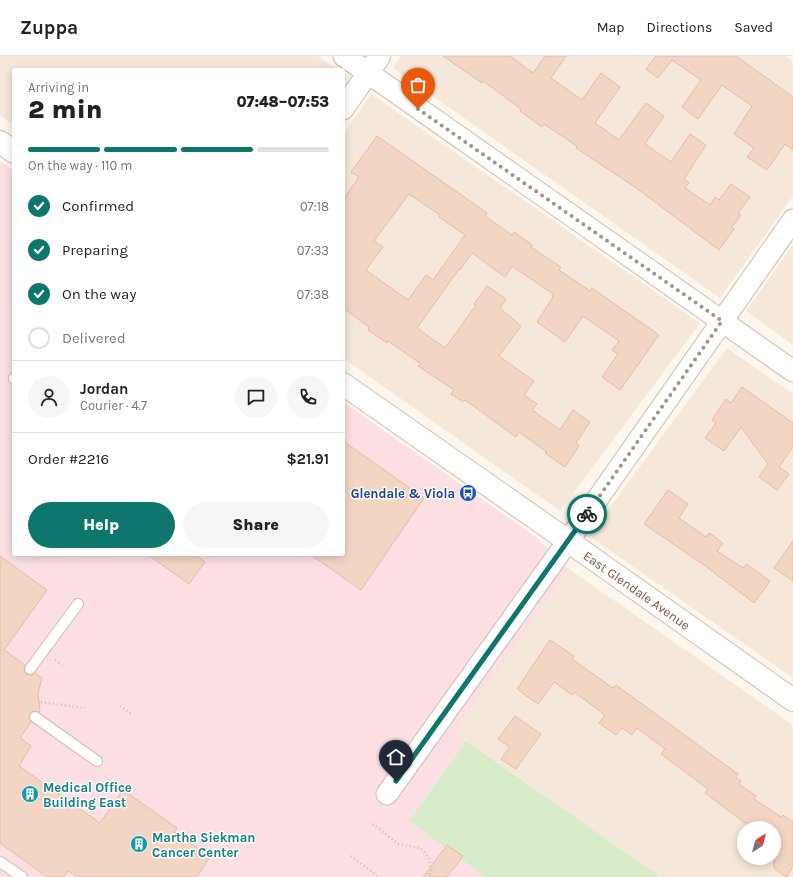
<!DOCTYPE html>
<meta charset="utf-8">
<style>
:root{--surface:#fff;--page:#f6f6f6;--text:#222;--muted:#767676;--line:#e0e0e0;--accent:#0f766e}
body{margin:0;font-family:Karla,sans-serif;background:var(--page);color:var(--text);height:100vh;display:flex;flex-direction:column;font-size:15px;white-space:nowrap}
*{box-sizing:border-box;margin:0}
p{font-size:13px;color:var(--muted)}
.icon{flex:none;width:22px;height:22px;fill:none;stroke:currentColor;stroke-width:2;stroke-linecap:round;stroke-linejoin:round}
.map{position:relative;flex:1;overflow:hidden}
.sheet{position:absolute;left:12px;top:12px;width:333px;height:488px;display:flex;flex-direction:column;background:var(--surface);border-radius:4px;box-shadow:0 2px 10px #0003}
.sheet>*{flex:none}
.needle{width:26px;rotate:36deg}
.controls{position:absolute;left:737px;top:765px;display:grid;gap:8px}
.controls a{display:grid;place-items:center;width:44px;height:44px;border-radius:50%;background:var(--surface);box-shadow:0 2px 10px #0003;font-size:20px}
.pin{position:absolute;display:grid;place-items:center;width:34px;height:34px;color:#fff;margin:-41px -17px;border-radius:50% 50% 50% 0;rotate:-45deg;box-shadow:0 0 4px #0007}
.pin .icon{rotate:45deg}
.courier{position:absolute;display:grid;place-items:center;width:40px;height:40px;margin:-20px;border:3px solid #0f766e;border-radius:50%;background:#fff;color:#222;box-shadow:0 1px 5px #0007}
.head em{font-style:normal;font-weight:800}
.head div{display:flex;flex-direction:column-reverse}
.head{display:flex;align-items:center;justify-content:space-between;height:68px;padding:0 16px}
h1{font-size:26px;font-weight:800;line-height:30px}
.bar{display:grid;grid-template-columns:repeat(4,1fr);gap:6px 4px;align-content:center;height:48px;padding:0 16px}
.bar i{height:5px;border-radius:3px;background:var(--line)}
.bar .on{background:var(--accent)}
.bar p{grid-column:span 4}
.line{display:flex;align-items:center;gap:10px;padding:0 16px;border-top:1px solid var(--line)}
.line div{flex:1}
.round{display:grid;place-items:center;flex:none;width:42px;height:42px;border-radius:21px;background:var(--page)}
ol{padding:0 16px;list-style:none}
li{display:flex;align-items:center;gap:12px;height:44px}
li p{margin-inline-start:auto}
li .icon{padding:4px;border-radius:50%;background:var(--accent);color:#fff;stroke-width:4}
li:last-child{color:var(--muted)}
li i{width:22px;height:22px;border:2px solid var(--line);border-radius:50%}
.action{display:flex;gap:8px;margin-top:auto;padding:8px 16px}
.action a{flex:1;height:46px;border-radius:24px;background:var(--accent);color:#fff;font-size:16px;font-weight:800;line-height:46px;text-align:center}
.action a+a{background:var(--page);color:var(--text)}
header{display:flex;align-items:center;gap:24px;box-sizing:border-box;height:56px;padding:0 20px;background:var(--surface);border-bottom:1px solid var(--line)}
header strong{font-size:19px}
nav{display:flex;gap:22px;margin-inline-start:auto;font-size:14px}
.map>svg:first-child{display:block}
</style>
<header>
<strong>Zuppa</strong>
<nav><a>Map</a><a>Directions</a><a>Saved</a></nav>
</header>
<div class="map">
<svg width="793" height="821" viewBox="0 0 793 821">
<rect width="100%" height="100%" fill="#fdf6ec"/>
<!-- residential -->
<path fill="#f5e8da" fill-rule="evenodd" d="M0 0H318L338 14H14V69L0 59Z
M401 0H785L793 5V140L720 242 393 12Z
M371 38 700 267 560 455 343 302V79Z
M793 189V289L746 255Z
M727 292 793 338V622L589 480Z
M569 513 793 669V821H661L455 677ZM744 772H774V802H744Z"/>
<!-- medical -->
<path fill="#fbdfe3" d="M0 105 14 115V498H343V346L533 479 569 513 455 677 466 685 409 765 485 821H0Z"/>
<!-- green -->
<path fill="#d8ecc9" d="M466 685 661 821H485L409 765Z"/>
<!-- building -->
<path fill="#f3d5c3" stroke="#e6bba3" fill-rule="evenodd" d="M443 0H510L533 17 545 0H566L551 22 582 44 601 17 620 31 595 67 619 84 646 47 664 60 645 88 671 106 690 78 706 89 684 123 689 127 685 132 710 149 715 141 719 144 731 128 750 141 738 157 741 159 732 171 734 173 719 194 635 131 576 92 577 90 544 68 542 71 520 55 521 53 483 25 482 27Z
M656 0H736L793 41V94L785 88 767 114 747 101 754 92 734 78 752 50 722 29 698 63 682 51 701 24 672 4 658 22 646 13Z
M377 80 487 157 485 160 512 179 514 176 532 189 531 191 561 211 559 214 590 235 592 232 659 279 620 334 602 321 618 298 612 294 619 285 583 260 565 286 537 266 553 241 552 240 553 238 512 210 505 221 472 197 460 214 459 213 417 272 445 292 476 249 474 248 487 230 506 243 500 252 521 270 499 300 534 325 524 339 537 348 532 354 560 374 573 354 590 366 576 387 579 390 565 411 545 397 547 396 519 376 516 381 465 344 463 346 451 338 454 334 418 310 421 308 388 285 387 287 368 274 369 271 343 252V144L359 121 351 116ZM409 138 440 159 439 161 465 179 433 224 426 219 408 244 366 214 383 191 374 185Z
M742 331 793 367V391L779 411 789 418 777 434 759 421 768 408 741 371 724 395 705 382 716 367 712 364 726 343 731 347Z
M343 385 424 442 361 534 310 498H343Z
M668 434 688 448 679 462 706 481 709 477 723 487 717 495 743 512 746 508 770 525 754 547 704 509 644 468Z
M793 485V525L774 512Z
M147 498H194L205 506 189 528Z
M0 500 47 534 4 594 25 609 24 615 26 618 32 619 35 617 42 622 38 637 40 654 39 656 33 655 30 658 29 663 31 666 20 682 31 690 19 710 100 767 123 734 177 772 174 776 210 801 197 821H77L68 815 64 821H47L0 787Z
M550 584 574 600 572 603 600 623 613 632 616 629 738 718 736 722 741 725 739 728 756 740 754 743 781 761 783 759 793 766V811L786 821 774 812V772H752L705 737 708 733 661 698 665 693 637 672 632 679 622 672 616 679 599 667 605 659 574 636 572 639 554 626 538 648 517 633Z
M515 660 541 678 516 713 501 703 510 691 498 683Z
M447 789 463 800 447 821H423Z"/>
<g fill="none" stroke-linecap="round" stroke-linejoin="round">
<!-- service casing -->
<g stroke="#d1beb0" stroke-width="12">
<path id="service" d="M14 322V323
M30 613 78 548
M35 661 97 705
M0 806 22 821"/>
</g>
<!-- minor casing -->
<g stroke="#d1beb0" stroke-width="23">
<path id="minor" d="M344 0 793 315
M343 53 380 0
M387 738 568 485 793 164"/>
</g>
<!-- tertiary casing -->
<g stroke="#d1beb0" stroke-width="24">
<path id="tertiary" d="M0 86 14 96
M343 328 568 485 793 644"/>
</g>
<!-- path -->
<path stroke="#d9b8a5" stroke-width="2.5" stroke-dasharray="1 3" stroke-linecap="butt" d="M55 604 62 609
M41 646 85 652
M120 650 131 658
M373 768 398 788 420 792 429 801 431 815 429 821
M351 800 379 821"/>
<!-- service -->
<use href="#service" stroke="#fff" stroke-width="10"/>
<!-- minor -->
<use href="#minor" stroke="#fff" stroke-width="21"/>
<!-- tertiary -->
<use href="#tertiary" stroke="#fff" stroke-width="22"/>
</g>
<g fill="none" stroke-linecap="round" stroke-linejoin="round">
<!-- done -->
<path stroke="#a89285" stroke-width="4" stroke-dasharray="0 7.2" d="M418 53 722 265 587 458"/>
<!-- route -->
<path stroke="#0f766e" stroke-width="5" d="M396 725 587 458"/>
</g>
<!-- icons -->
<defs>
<g id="bus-disc" transform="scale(0.9)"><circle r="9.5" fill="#1a4fb4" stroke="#fffaf3"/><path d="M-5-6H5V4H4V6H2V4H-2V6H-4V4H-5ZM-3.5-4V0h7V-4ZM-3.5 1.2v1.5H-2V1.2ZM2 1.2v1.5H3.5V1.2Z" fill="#fff"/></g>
<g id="building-disc" transform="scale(0.9)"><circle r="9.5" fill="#0f9aa8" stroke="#fffaf3"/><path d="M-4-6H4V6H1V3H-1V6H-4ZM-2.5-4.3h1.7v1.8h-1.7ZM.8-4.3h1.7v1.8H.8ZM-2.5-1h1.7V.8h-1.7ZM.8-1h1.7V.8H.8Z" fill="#fff"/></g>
</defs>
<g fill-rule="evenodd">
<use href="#bus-disc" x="468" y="437"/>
<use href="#building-disc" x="30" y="738"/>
<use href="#building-disc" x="139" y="788"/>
</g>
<g text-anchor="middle" stroke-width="3" stroke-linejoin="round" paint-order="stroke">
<!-- transit labels -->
<g font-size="13" font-weight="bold" fill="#164399" stroke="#fffaf3" text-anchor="end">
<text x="455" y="442">Glendale &amp; Viola</text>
</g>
<!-- street labels -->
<g font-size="13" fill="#7a5c4d" stroke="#fffaf3">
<text transform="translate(637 534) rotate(35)" y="5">East Glendale Avenue</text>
</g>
<!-- culture labels -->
<g font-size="13" font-weight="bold" fill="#0d838f" stroke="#fffaf3" text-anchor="start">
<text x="43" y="736">Medical Office<tspan x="43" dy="15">Building East</tspan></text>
<text x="152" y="786">Martha Siekman<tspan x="152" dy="15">Cancer Center</tspan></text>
</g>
</g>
</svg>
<div class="controls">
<a><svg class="needle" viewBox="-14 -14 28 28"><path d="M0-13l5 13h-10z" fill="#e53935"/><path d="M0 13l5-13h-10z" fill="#767676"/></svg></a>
</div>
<div class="pin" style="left:418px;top:53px;background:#ea580c"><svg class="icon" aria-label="bag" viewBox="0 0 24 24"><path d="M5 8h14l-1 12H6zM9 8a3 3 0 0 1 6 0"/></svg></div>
<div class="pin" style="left:396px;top:725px;background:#1f2937"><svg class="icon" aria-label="home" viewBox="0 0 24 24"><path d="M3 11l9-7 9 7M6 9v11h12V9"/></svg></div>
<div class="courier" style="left:587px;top:458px"><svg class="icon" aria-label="bike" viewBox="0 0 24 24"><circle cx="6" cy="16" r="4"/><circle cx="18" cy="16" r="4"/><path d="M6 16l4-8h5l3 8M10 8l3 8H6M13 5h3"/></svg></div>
<section class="sheet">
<div class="head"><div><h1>2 min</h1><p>Arriving in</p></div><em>07:48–07:53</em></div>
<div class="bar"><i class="on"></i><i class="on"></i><i class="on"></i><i></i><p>On the way · 110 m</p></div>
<ol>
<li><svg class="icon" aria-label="check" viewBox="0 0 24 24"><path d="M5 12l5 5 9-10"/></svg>Confirmed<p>07:18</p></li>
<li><svg class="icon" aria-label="check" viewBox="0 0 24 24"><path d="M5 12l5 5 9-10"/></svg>Preparing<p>07:33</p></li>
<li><svg class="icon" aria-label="check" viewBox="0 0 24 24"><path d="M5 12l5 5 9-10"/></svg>On the way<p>07:38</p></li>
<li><i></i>Delivered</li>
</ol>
<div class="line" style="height:72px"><a class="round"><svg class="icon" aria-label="person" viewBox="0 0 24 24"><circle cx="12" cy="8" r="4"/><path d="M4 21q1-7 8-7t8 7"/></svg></a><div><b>Jordan</b><p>Courier · 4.7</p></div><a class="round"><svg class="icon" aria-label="chat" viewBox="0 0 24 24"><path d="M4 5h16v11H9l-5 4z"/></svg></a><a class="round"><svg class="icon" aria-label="phone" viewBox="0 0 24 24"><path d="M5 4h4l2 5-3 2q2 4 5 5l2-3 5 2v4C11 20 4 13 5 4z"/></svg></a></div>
<div class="line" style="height:52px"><div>Order #2216</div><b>$21.91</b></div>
<div class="action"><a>Help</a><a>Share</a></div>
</section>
</div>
